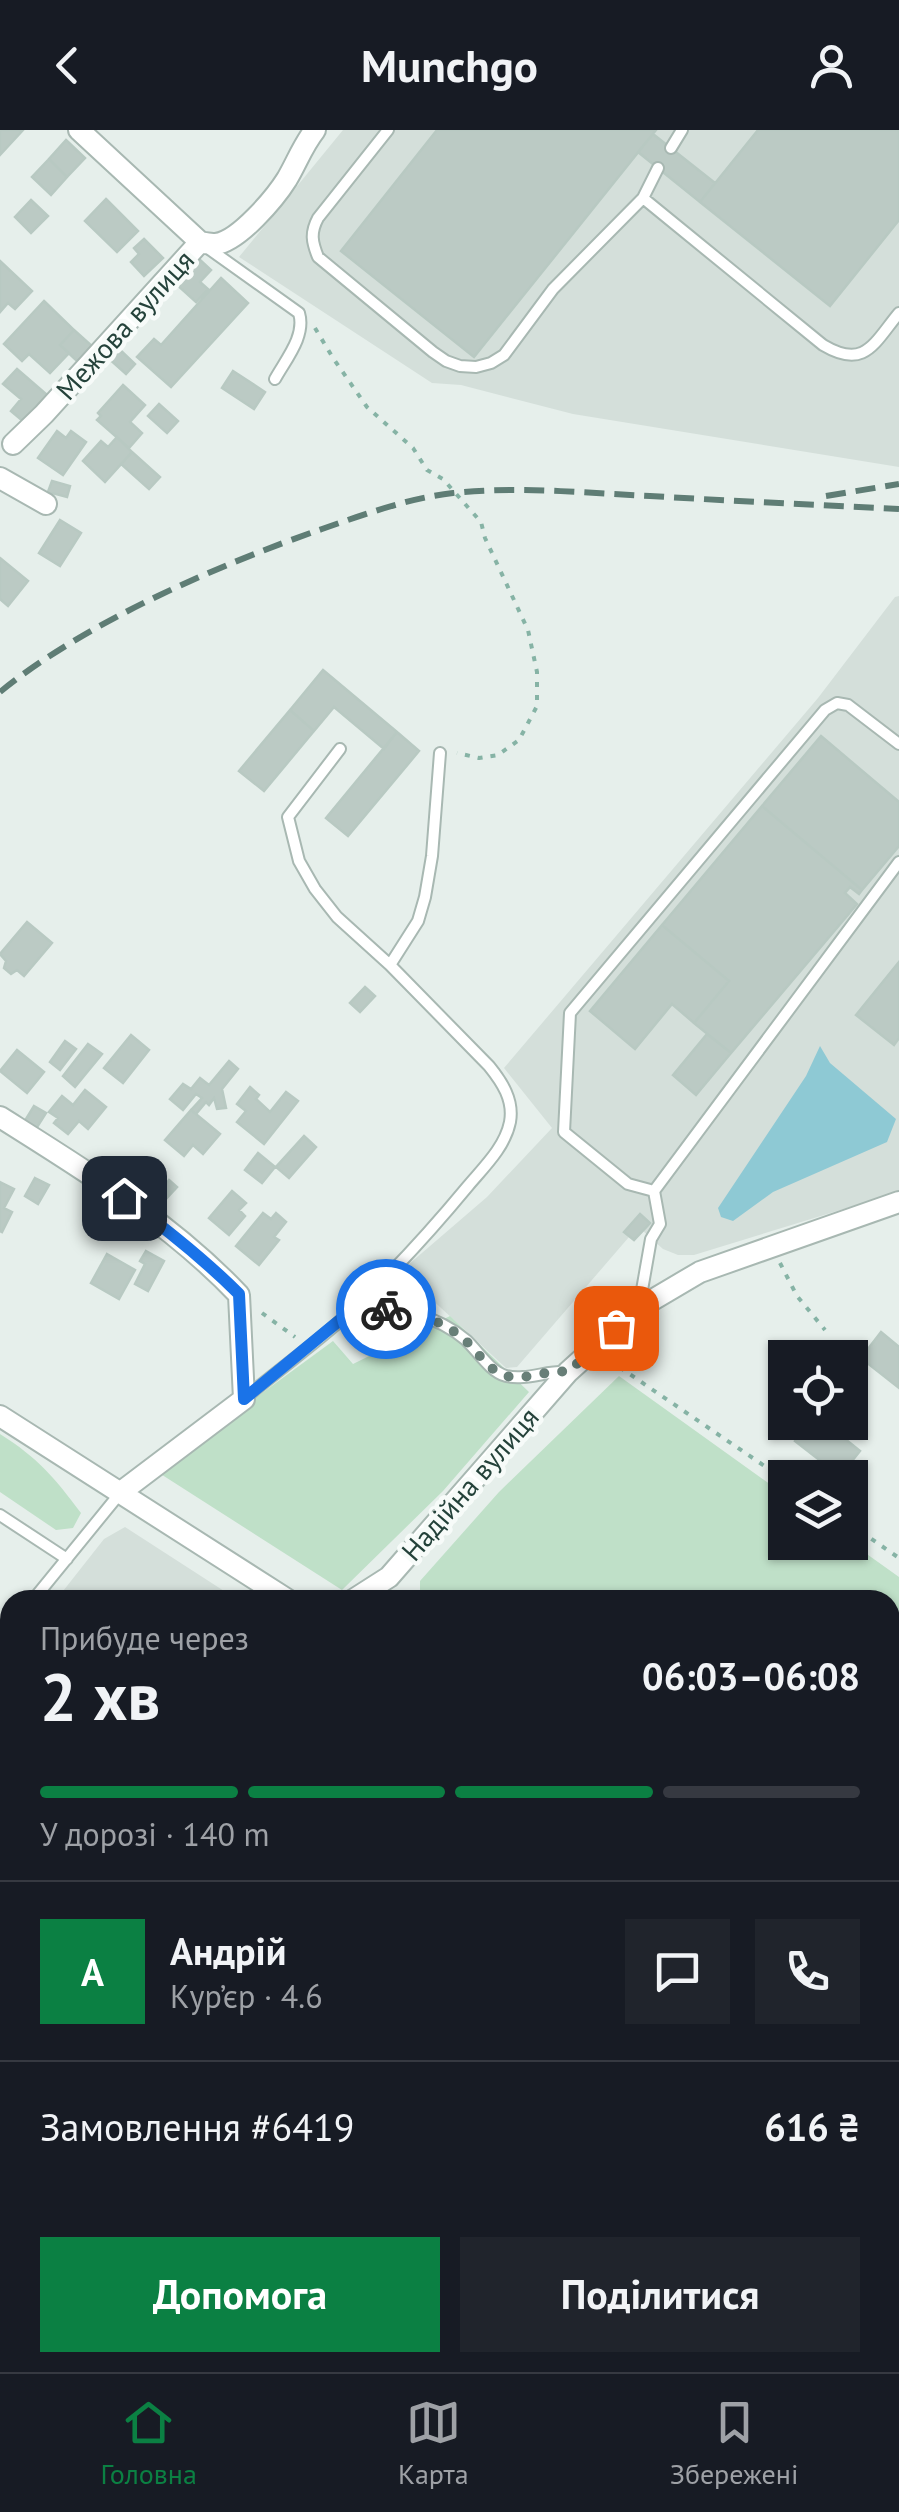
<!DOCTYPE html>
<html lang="uk">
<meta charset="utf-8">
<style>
:root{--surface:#171b24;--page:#20242c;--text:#f1f3f6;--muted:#9ea1a6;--line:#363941;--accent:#0b8043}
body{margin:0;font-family:"PT Sans",sans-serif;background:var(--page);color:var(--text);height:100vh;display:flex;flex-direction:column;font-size:38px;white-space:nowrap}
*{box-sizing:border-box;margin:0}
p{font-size:32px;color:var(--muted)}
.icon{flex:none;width:55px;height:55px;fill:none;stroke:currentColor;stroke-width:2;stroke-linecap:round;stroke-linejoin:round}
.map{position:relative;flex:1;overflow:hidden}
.panel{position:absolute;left:0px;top:1460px;width:900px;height:782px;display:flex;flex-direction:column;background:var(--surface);border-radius:30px 30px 0 0;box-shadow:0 2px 8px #0004}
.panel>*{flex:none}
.controls{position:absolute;left:768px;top:1210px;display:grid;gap:20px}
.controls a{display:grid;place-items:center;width:100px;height:100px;border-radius:0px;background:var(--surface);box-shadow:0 2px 8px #0004;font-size:50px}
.pin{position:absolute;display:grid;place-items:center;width:85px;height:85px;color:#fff;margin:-42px;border-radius:20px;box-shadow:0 5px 15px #0006}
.courier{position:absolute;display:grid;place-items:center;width:100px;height:100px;margin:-50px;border:8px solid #1a73e8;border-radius:50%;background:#fff;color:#222;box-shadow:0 2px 12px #0007}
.headline em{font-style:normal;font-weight:800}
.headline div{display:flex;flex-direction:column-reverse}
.headline{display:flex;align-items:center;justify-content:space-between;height:170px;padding:0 40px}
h1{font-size:65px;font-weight:800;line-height:75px}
.bar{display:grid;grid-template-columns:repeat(4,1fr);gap:15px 10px;align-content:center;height:120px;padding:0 40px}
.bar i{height:12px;border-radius:8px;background:var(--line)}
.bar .current{background:var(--accent)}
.bar p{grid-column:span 4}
.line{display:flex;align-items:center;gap:25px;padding:0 40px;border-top:2px solid var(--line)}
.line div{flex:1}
.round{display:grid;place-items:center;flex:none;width:105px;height:105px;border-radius:0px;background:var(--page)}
.action{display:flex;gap:20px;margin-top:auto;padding:20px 40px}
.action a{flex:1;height:115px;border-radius:0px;background:var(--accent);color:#fff;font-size:40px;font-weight:800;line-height:115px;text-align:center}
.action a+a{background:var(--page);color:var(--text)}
header{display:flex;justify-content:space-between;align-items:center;height:130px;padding:0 40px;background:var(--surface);font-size:45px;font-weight:800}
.dock{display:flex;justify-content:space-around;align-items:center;height:140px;border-top:2px solid var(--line);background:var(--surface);font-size:28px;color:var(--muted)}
.dock a{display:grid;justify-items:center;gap:5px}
.dock .current{color:var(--accent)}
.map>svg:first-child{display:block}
</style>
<header><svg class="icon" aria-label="back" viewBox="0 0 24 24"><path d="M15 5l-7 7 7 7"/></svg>Munchgo<svg class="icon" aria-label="person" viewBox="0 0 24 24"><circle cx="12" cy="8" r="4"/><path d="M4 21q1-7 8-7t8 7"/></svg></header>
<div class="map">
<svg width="899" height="2242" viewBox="0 0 899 2242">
<rect width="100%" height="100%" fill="#e6efeb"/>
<!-- built -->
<path fill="#d4dfda" d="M343 0H899V337L573 284 461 255 432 253 239 127Z
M899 466V1062L694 1125H678L663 1119 643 1101 634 1110 629 1107 517 1237 506 1238 401 1141 487 1067 552 998 504 938 818 568 895 467Z
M125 1397 238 1470H56L104 1409Z
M10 1531V2232L747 2233 742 2242H0V1544Z"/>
<!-- green -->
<path fill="#bfe0c8" d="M450 1186 529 1262 443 1361 342 1460 156 1341 333 1211 353 1234Z
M619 1246 785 1365V1412H850L899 1447V1663L890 1661V1470H420V1451L499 1362Z
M0 1304C38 1328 54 1347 81 1383L73 1398 56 1400 0 1362Z"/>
<!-- water -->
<path fill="#8ec9d4" d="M820 916 830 933 896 989 887 1012 773 1062 733 1091 721 1087 718 1078 806 946Z"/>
<!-- building -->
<path fill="#bbcac4" stroke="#b8c9c2" stroke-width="2.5" d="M0 0H23L0 25Z
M437 0H656L474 227 341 121Z
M758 0H899V90L830 176 700 72Z
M653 4 715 53 700 72 638 22Z
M66 10 85 28 67 47 49 29Z
M49 29 67 47 51 65 32 47Z
M106 69 138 101 117 122 85 91Z
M31 70 48 86 31 103 15 87Z
M144 109 163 128 144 146 131 132 139 124 134 118Z
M199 129 211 140 200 152 208 159 196 172 176 154Z
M0 131 32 161 15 179 8 173 0 182Z
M221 148 248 173 171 257 137 227 154 209 161 215Z
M44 171 74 200 60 215 69 223 50 243 29 224 22 231 4 214Z
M74 200 92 216 78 232 60 215Z
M117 217 135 234 126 244 107 227Z
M17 239 47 265 24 292 11 281 21 269 3 254Z
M233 241 265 262 254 279 222 258Z
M123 255 145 275 130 292 142 303 129 318 97 290 101 286 98 283Z
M159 274 178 291 167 303 148 286Z
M57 301 66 308 71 301 86 312 63 345 38 328Z
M117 307 132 322 105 352 83 331 101 311 108 317Z
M132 322 160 347 149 359 121 334Z
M52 351 70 356 67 367 48 362Z
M60 390 81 403 60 436 39 423Z
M0 428 28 451 8 476 0 469Z
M323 540 397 602 384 619 334 577 314 601 290 580Z
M290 580 314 601 264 661 239 641Z
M397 602 419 621 348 706 326 688Z
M821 606 899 672V716L862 760 762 676Z
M762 676 862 760 859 764 850 757 845 763 857 774 731 923 694 893 729 851 662 795Z
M27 792 52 813 24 846 17 840 11 844 4 838 6 831 0 824Z
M662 795 729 851 694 893 672 874 635 919 590 881Z
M899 832V908L894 915 856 885Z
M365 857 375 866 360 882 350 873Z
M707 904 731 923 696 965 673 945Z
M131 905 149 920 123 953 104 938Z
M65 911 76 919 60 940 50 932Z
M88 914 102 924 75 957 63 946Z
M17 920 44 942 27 963 0 941Z
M229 931 238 939 222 959 226 978 217 979 214 968 209 975 206 972 196 984 191 980 202 968 196 964 183 980 170 969 183 954 191 959 200 948 209 955Z
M250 957 259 965 256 969 270 982 286 962 298 971 264 1014 237 992 246 981 237 974Z
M85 960 106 977 88 999 79 991 68 1004 54 993 58 988 49 982 62 966 73 975Z
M34 976 46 983 34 1002 23 994Z
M191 980 220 1004 203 1024 193 1015 184 1026 165 1010Z
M304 1006 316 1017 289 1048 276 1037Z
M258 1023 275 1037 262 1053 245 1040Z
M35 1048 49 1055 38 1074 25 1066Z
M169 1050 177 1057 165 1070 158 1064Z
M0 1052 14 1059 4 1078 12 1082 2 1102 0 1101Z
M232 1061 246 1073 239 1080 245 1086 229 1105 209 1088Z
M263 1083 271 1089 276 1083 286 1092 274 1107 279 1110 259 1135 236 1116Z
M640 1084 650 1093 634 1110 624 1102Z
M146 1121 164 1131 148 1161 135 1154 145 1134 140 1131Z
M107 1124 135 1140 119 1169 91 1153Z
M881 1202 899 1217V1258L861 1228Z
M810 1292H824L860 1321 840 1346 795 1311Z
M10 1531V1632L0 1624V1544Z"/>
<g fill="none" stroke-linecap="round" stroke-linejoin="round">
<!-- lane casing -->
<g stroke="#a8b8b2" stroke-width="14">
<path id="lane" d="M388 0 318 88C310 103 312 112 318 127L433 222 446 231 460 236 476 237 491 233 504 225 553 159 643 68 658 38
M671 18 682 0
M643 68 823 215C865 240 874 213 899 183
M205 116 299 183C306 206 286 229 275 249
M390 835 418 791 425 767 432 726 440 623
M654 1061 628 1054 564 1002 570 883 825 580 837 573 848 575 899 614
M357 1176C398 1180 433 1182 466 1210 478 1221 490 1242 506 1246 526 1251 548 1240 568 1242
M639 1177 651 1109 660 1094 654 1061 899 732
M245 1268C282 1237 323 1208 358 1175 397 1138 434 1097 468 1056 484 1037 505 1017 510 992 514 970 502 952 489 936L390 835 337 787 315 759 299 731 288 687 340 619
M0 1385 67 1429
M33 1470 121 1362
M0 1510 10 1498
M0 1701 10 1710
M235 2232 247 2242"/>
</g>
<!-- street casing -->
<g stroke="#a8b8b2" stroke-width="24">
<path id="street" d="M79 0 200 112
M13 314 44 284 200 112C202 113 214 114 216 114 239 111 275 68 287 49 297 32 303 15 315 0
M0 348 46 374
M0 987C84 1040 170 1092 239 1165L244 1269 121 1362
M0 1286 288 1470
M353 1470 389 1447 568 1242 639 1178 700 1142 899 1072
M890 1680 899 1683
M890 1869 899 1830
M772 2242 776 2232"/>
</g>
<!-- path -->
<path stroke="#86b3a5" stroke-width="4" stroke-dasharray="5 8" stroke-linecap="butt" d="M315 198 333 228 367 277 413 318 427 340 443 349 481 392 485 408 528 500 537 542V576L519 610 498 625 479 628 457 623
M780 1133 797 1166 825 1200
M262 1183 295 1207
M609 1230 785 1350
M850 1394 899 1428
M398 1468 408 1470"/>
<!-- lane -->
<use href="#lane" stroke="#fff" stroke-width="10"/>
<!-- street -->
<use href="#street" stroke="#fff" stroke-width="20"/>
<!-- rail -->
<path stroke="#5f7d75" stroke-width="6" stroke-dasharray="20 10" stroke-linecap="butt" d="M826 366 899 354
M0 562C86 492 218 435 322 399 365 384 409 368 453 363 518 356 585 363 650 366 733 371 816 375 899 379
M0 2006 10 2014
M286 2232 298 2242"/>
</g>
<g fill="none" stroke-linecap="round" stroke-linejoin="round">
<!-- done -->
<path stroke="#687f78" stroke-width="10" stroke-dasharray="0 18" d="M386 1179C416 1183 442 1190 465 1210 477 1221 490 1242 506 1246 526 1251 548 1239 568 1242L616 1198"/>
<!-- route -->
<path stroke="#1a73e8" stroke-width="12" d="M124 1068C165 1098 203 1128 239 1164L244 1269 357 1176 386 1179"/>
</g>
<g text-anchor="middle" stroke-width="9" stroke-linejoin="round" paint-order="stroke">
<!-- street labels -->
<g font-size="28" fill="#24423a" stroke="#f7fbf9">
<text transform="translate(125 195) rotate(-48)" y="10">Межова вулиця</text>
<text transform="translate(470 1354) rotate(-49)" y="10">Надійна вулиця</text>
</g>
</g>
</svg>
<div class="controls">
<a><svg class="icon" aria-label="locate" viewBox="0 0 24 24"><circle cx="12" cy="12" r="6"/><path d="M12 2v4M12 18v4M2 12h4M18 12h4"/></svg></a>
<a><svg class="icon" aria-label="layers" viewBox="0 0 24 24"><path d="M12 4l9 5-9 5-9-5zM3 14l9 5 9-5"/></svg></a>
</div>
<div class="pin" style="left:616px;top:1198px;background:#ea580c"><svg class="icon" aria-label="bag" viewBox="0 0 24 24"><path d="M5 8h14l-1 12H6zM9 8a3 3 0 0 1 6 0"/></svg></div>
<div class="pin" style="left:124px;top:1068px;background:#1f2937"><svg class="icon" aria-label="home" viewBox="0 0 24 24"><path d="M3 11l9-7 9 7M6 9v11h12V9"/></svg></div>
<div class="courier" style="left:386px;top:1179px"><svg class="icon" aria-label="bike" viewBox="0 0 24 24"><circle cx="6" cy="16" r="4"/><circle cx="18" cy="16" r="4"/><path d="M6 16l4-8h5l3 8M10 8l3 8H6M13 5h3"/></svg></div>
<section class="panel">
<div class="headline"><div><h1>2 хв</h1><p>Прибуде через</p></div><em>06:03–06:08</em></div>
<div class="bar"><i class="current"></i><i class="current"></i><i class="current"></i><i></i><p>У дорозі · 140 m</p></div>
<div class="line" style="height:180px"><b class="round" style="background:var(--accent);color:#fff">А</b><div><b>Андрій</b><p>Кур’єр · 4.6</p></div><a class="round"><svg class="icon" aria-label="chat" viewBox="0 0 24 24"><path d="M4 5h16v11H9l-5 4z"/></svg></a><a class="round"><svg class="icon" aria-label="phone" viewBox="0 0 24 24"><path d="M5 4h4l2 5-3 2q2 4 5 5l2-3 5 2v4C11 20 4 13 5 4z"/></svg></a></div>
<div class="line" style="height:130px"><div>Замовлення #6419</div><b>616 ₴</b></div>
<div class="action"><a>Допомога</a><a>Поділитися</a></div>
</section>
</div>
<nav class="dock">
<a class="current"><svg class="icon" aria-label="home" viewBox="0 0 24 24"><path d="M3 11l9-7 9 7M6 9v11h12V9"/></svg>Головна</a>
<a><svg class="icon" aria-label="map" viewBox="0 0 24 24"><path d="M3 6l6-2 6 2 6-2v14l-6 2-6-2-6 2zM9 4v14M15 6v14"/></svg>Карта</a>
<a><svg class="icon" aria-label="saved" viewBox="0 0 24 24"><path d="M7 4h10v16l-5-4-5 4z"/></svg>Збережені</a>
</nav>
